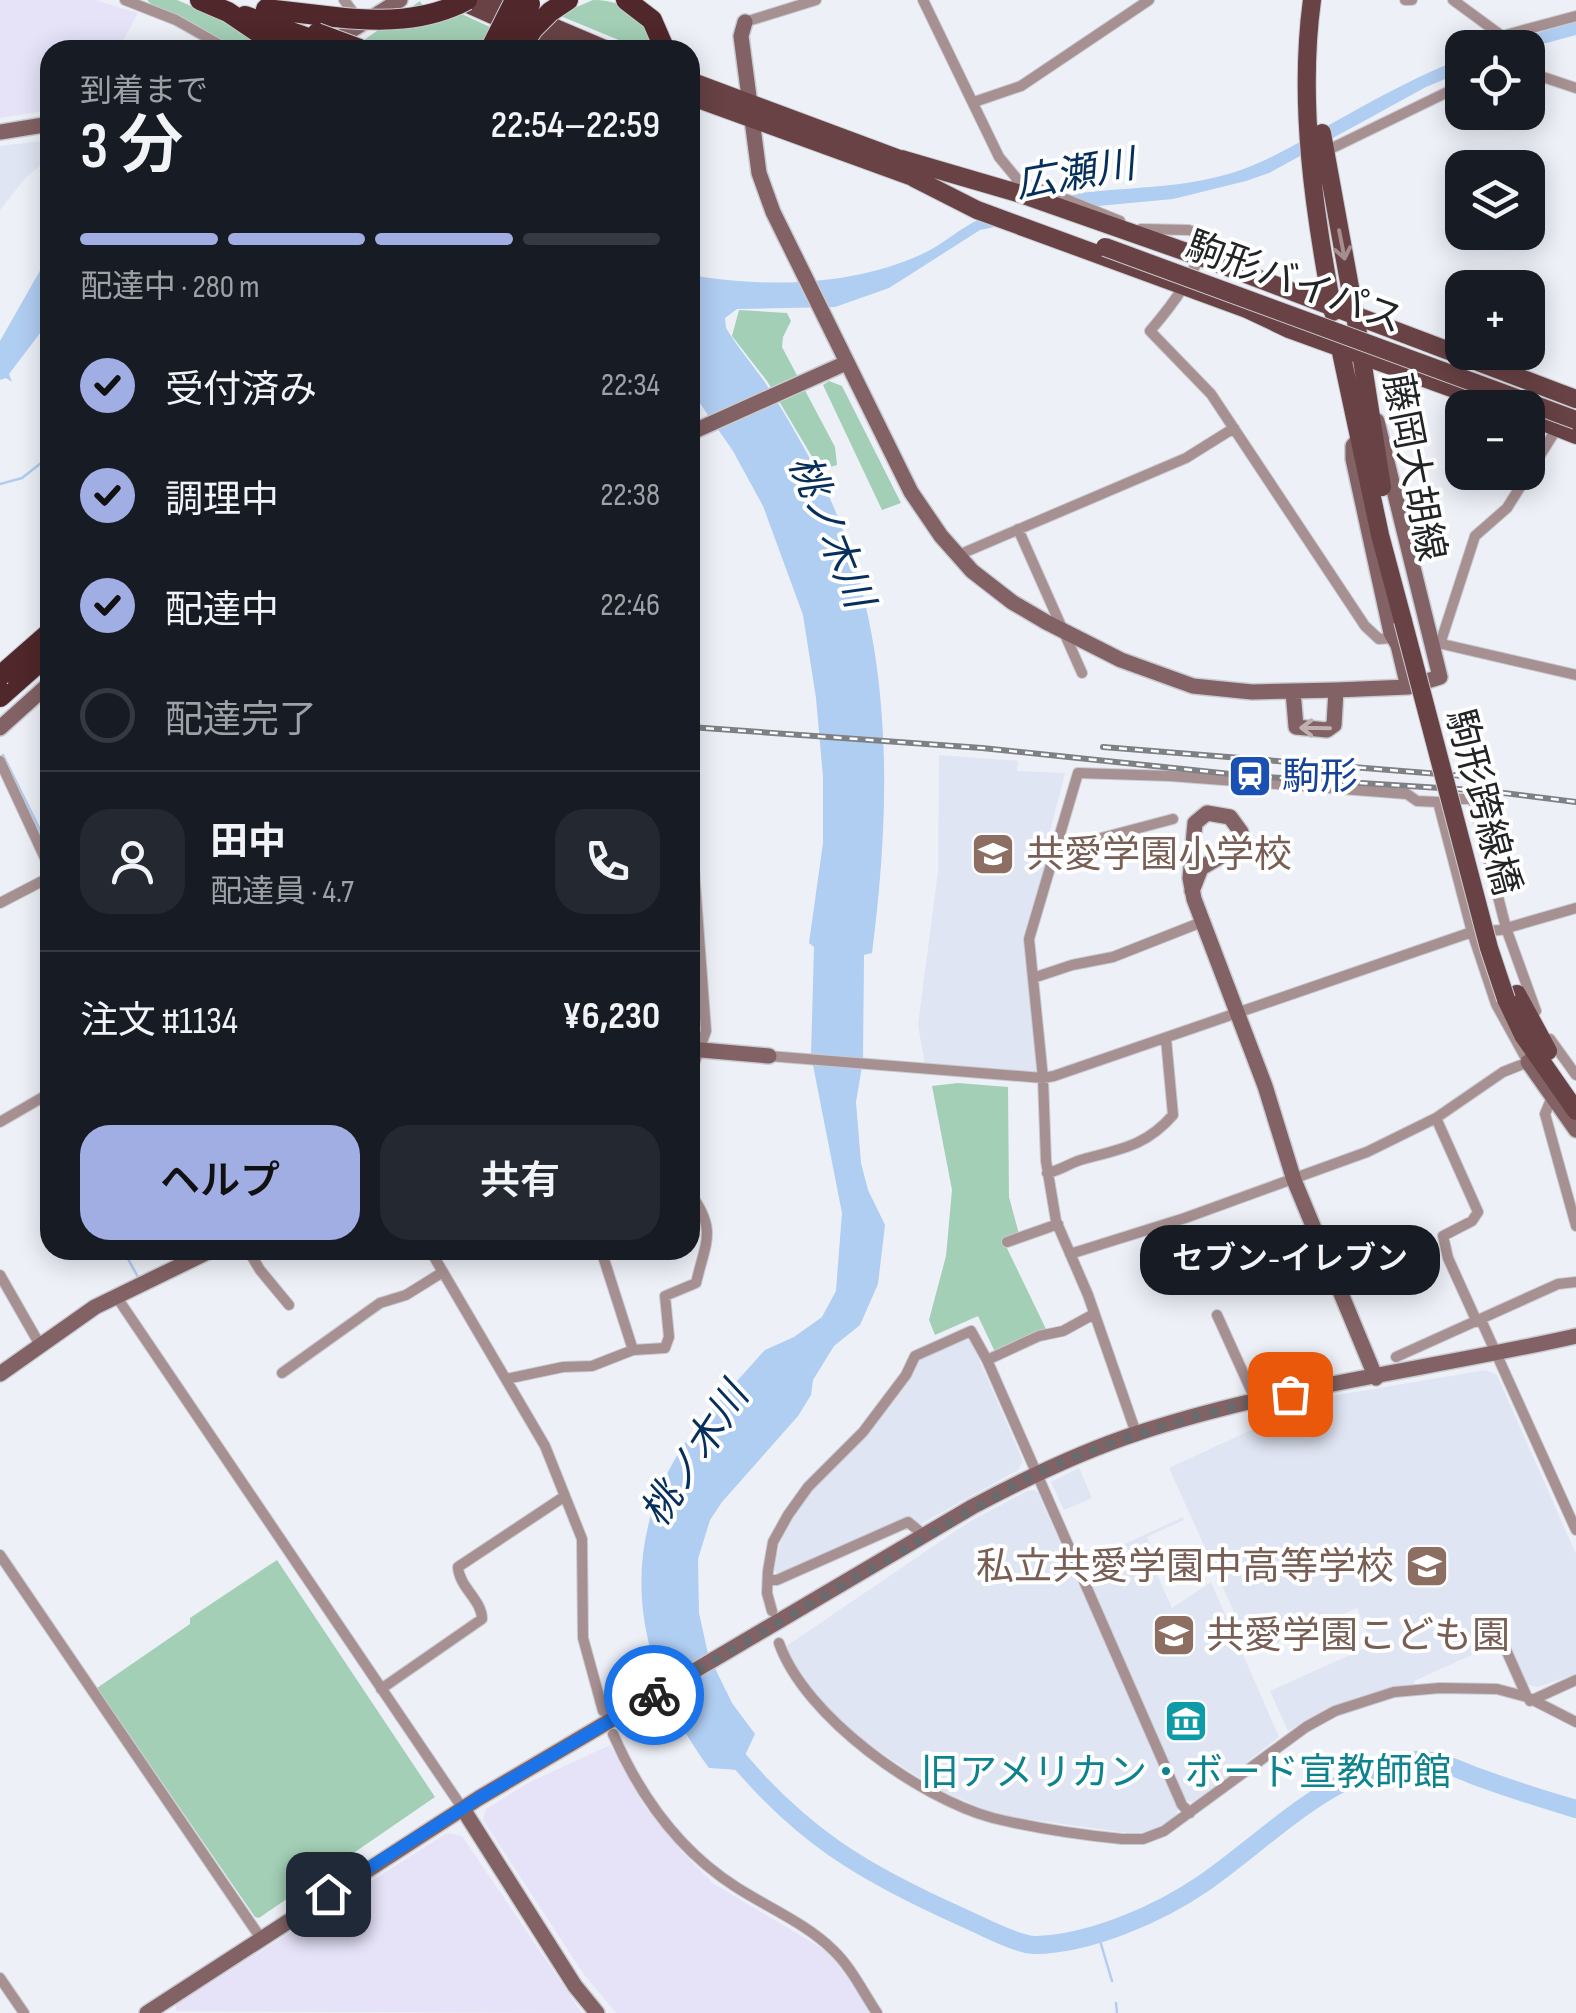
<!DOCTYPE html>
<html lang="ja">
<meta charset="utf-8">
<style>
:root{--surface:#171b24;--page:#242831;--text:#f1f3f6;--muted:#9ea1a6;--line:#363941;--accent:#a0aee4}
body{margin:0;font-family:"Sofia Sans Condensed","Noto Sans JP",sans-serif;background:var(--page);color:var(--text);height:100vh;display:flex;flex-direction:column;font-size:38px;white-space:nowrap}
*{box-sizing:border-box;margin:0}
p{font-size:32px;color:var(--muted)}
.icon{flex:none;width:55px;height:55px;fill:none;stroke:currentColor;stroke-width:2;stroke-linecap:round;stroke-linejoin:round}
.map{position:relative;flex:1;overflow:hidden}
.details{position:absolute;left:40px;top:40px;width:660px;height:1220px;display:flex;flex-direction:column;background:var(--surface);border-radius:30px;box-shadow:0 5px 25px #0003}
.details>*{flex:none}
.fabs{position:absolute;left:1445px;top:30px;display:grid;gap:20px}
.fabs a{display:grid;place-items:center;width:100px;height:100px;border-radius:20px;background:var(--surface);box-shadow:0 5px 25px #0003;font-size:50px}
.pin{position:absolute;display:grid;place-items:center;width:85px;height:85px;color:#fff;margin:-42px;border-radius:20px;box-shadow:0 5px 15px #0006}
.courier{position:absolute;display:grid;place-items:center;width:100px;height:100px;margin:-50px;border:8px solid #1a73e8;border-radius:50%;background:#fff;color:#222;box-shadow:0 2px 12px #0007}
.bubble{position:absolute;height:70px;border-radius:30px;background:var(--surface);box-shadow:0 5px 25px #0003;font-size:32px;font-weight:600;line-height:70px;text-align:center}
.overview em{font-style:normal;font-weight:600}
.overview div{display:flex;flex-direction:column-reverse}
.overview{display:flex;align-items:center;justify-content:space-between;height:170px;padding:0 40px}
h1{font-size:65px;font-weight:600;line-height:75px}
.bar{display:grid;grid-template-columns:repeat(4,1fr);gap:15px 10px;align-content:center;height:120px;padding:0 40px}
.bar i{height:12px;border-radius:8px;background:var(--line)}
.bar .on{background:var(--accent)}
.bar p{grid-column:span 4}
.line{display:flex;align-items:center;gap:25px;padding:0 40px;border-top:2px solid var(--line)}
.line div{flex:1}
.round{display:grid;place-items:center;flex:none;width:105px;height:105px;border-radius:30px;background:var(--page)}
ol{padding:0 40px;list-style:none}
li{display:flex;align-items:center;gap:30px;height:110px}
li p{margin-inline-start:auto}
li .icon{padding:10px;border-radius:50%;background:var(--accent);color:#111;stroke-width:4}
li:last-child{color:var(--muted)}
li i{width:55px;height:55px;border:5px solid var(--line);border-radius:50%}
.primary-button{display:flex;gap:20px;margin-top:auto;padding:20px 40px}
.primary-button a{flex:1;height:115px;border-radius:30px;background:var(--accent);color:#111;font-size:40px;font-weight:600;line-height:115px;text-align:center}
.primary-button a+a{background:var(--page);color:var(--text)}
.map>svg:first-child{display:block}
</style>
<div class="map">
<svg width="1576" height="2013" viewBox="0 0 1576 2013">
<rect width="100%" height="100%" fill="#edf0f7"/>
<!-- commercial -->
<path fill="#e6e3f9" d="M0 0H95L138 13 118 50H50V110L0 118Z
M610 1745 645 1807 686 1856 714 1884 830 1953 872 2013H616L583 1973 483 1820 486 1809 528 1783Z
M447 1833 462 1836 582 2013 176 2011V2005Z"/>
<!-- built -->
<path fill="#e0e5f3" d="M50 140V158L27 176 0 210V146Z
M939 755 1018 761 1017 771 1065 773 1049 835 1053 837 1025 931 1037 1073 925 1065 918 1025 938 871Z
M969 1336 1023 1461 1018 1470 919 1525 910 1519 778 1575 774 1570 782 1535 804 1499 844 1458 911 1374 918 1358Z
M1486 1370 1497 1375 1576 1554V1674L1538 1687 1525 1684 1505 1640 1414 1681V1684L1367 1694 1333 1706 1288 1731 1270 1691 1372 1645 1357 1608 1253 1654 1169 1468 1320 1398Z
M1079 1468 1092 1498 1064 1510 1051 1482Z
M1034 1490 1038 1493 1178 1808 1175 1820 1142 1835 999 1815 935 1788 854 1735 817 1700 793 1670 785 1647 969 1522 1027 1491Z
M1183 1517 1184 1520 1147 1537 1155 1556 1150 1559 1172 1608 1211 1582 1279 1737 1194 1803 1185 1800 1081 1564Z"/>
<!-- green -->
<path fill="#a3cfb6" d="M147 0H177L208 13 271 50H236L153 6Z
M593 0C632 1 641 17 655 50H643L558 15Z
M420 1 425 10 438 3 540 50H381L361 42Z
M739 310 787 313 791 321 783 337 782 347 835 447 837 465 820 470 767 381 732 336Z
M829 381 842 386 901 503 882 510 823 385Z
M958 1083 1008 1087 1009 1197 1019 1234 1003 1240 1046 1329 995 1352 978 1316 935 1335 929 1320 946 1256 952 1190 932 1086Z
M277 1560 435 1797 259 1918 255 1917 97 1688 190 1624V1618Z"/>
<!-- water -->
<path fill="#b0cdf2" d="M1576 21V35L1528 48H1489Z
M1462 58V72L1426 87 1269 173 1246 181 1173 199 1098 206 980 230 889 288 835 307 737 309 725 318 726 328C738 348 753 365 766 384 788 418 808 454 826 490 894 634 892 798 872 953L864 955 863 1060 856 1102 861 1163 868 1190 885 1225 878 1284 860 1325 834 1346 813 1380 811 1395 798 1416 722 1502 710 1520 698 1559 699 1613 708 1654 732 1703 755 1734 738 1770 709 1768C618 1644 614 1504 727 1393L729 1385 725 1373 727 1371 737 1381 765 1350 794 1337 822 1317 836 1291 842 1213 811 1055 814 947 809 943 823 843V777L816 698 803 615 763 506 733 451 690 389V275C765 288 852 286 920 255 939 247 954 233 972 223 987 215 1005 209 1022 204 1090 184 1163 194 1232 173 1274 160 1308 136 1347 115 1384 94 1423 74 1462 58Z
M50 253V320L9 374 12 382 6 378 0 380V341Z"/>
<!-- pier -->
<path fill="#edf0f7" d="M1057 192 1108 210 1006 230 973 217 1025 198Z"/>
<g fill="none" stroke-linecap="round" stroke-linejoin="round">
<!-- stream -->
<path stroke="#b0cdf2" stroke-width="2.5" d="M0 484 22 478 50 456
M3 755 50 850
M41 1105 50 1121
M123 1250 138 1277
M1098 1934 1112 1981
M1116 2003 1117 2013"/>
<!-- river -->
<path stroke="#b0cdf2" stroke-width="18" d="M728 1747C799 1835 863 1873 964 1918 982 1926 1017 1945 1035 1945 1090 1944 1159 1914 1204 1883 1269 1838 1334 1766 1417 1760 1438 1759 1457 1769 1475 1776 1508 1788 1542 1799 1576 1809"/>
<!-- street casing -->
<g stroke="#c9cbd1" stroke-width="12">
<path id="street" d="M125 0 176 20 229 50
M344 0 356 16
M923 0 999 157 1018 180
M1405 0H1412
M1453 0 1502 36 1576 16
M745 22 816 0
M1528 72 1576 88
M974 102 1021 86 1149 0
M1324 152 1462 85
M1010 191 1018 180 1120 221
M1141 229 1189 230 1203 236C1203 266 1169 309 1150 331L1211 394 1365 626 1379 639 1393 638
M1018 529 1082 673
M956 556 1186 458 1234 428
M1438 643 1576 675
M1440 644 1475 536 1507 508 1559 425
M0 761 50 869
M1447 799H1473L1506 928 1536 1011
M690 815 706 1031 690 1075
M1052 851 1173 819
M0 903 50 877
M1033 978 1072 965 1113 957 1202 922
M1550 1039 1576 1075
M769 1056 1043 1078 1054 1076 1472 932 1438 802 1417 801 1407 794 1170 776 1078 773 1029 939 1043 1078 1046 1161 1056 1221 1088 1295 1136 1433
M1552 1097 1545 1114 1576 1226
M1436 1118 1478 1212 1472 1221 1443 1236 1448 1258 1477 1322
M0 1122 50 1093
M1047 1173C1060 1171 1071 1162 1084 1159 1121 1149 1146 1146 1173 1115L1166 1039
M1007 1242 1058 1224
M248 1250 260 1270 289 1305
M430 1250 545 1446 582 1539 583 1638 603 1711
M601 1250 633 1350
M1070 1254 1185 1218 1367 1152 1436 1118 1503 1072 1528 1062 1496 1004 1472 932 1500 930 1576 908
M0 1275 40 1345
M116 1296 463 1809
M1217 1315 1256 1401
M1481 1320 1576 1530
M1396 1357 1558 1284 1576 1282
M987 1360 1039 1336 1063 1331 1094 1314
M282 1373 380 1303 406 1295 443 1272
M506 1379 563 1367 592 1366 633 1350 665 1348 669 1337 665 1296 696 1283C706 1241 717 1230 690 1193
M0 1555 260 1937
M768 1580H777L908 1522 924 1535
M772 1611 767 1593 768 1571 773 1542 788 1515 808 1487 863 1432 906 1375 915 1356 971 1331 987 1360 1182 1805 1190 1813
M779 1643C805 1717 919 1798 993 1818 1034 1828 1080 1835 1122 1839H1143L1164 1831 1306 1727 1335 1711 1394 1692 1440 1688 1497 1689 1527 1697 1576 1722
M1503 1643 1527 1697
M381 1689 482 1619C482 1600 459 1587 458 1567L565 1496
M1530 1701 1576 1680
M613 1734C640 1796 678 1850 736 1887 767 1907 807 1924 833 1950 851 1967 863 1992 877 2013
M0 1978 24 2013"/>
</g>
<!-- secondary casing -->
<g stroke="#c9cbd1" stroke-width="18">
<path id="secondary" d="M745 22 741 36 759 173 773 212 911 492 941 536 972 571 1012 602 1046 622 1121 660 1193 686 1252 692 1336 690 1408 687 1440 677 1377 421
M320 50 400 0
M0 132 50 124
M690 433 846 363
M1360 438 1353 446V459L1391 633 1398 645 1408 687
M1293 691 1296 727 1327 730 1334 725 1336 690
M0 728 50 683
M1192 891 1201 868 1240 845 1241 832 1230 817 1207 813 1195 823 1190 878 1194 899 1265 1086 1294 1180 1376 1378
M690 1049 769 1056
M1528 1062 1576 1130
M0 1374 95 1307 212 1250
M463 1809 575 1986 597 2013
M147 2013 479 1798 972 1507C1026 1478 1080 1452 1138 1433 1280 1386 1431 1369 1576 1336"/>
</g>
<!-- primary casing -->
<g stroke="#c9cbd1" stroke-width="20">
<path id="primary" d="M459 0 571 50
M489 0 607 50
M1312 0C1298 103 1314 211 1333 312
M690 81 910 163
M690 96 924 181
M1322 133 1355 315 1382 487
M901 159 1021 194 1209 260 1576 399
M914 178 977 210 1247 309 1289 329 1507 408
M1338 338 1380 535 1403 621
M1528 416 1576 435
M1517 994 1548 1051
M1506 999 1523 1035 1576 1111"/>
</g>
<!-- highway casing -->
<g stroke="#c9cbd1" stroke-width="22">
<path id="highway" d="M200 0 228 12 284 50
M626 0 652 20 665 50
M266 9 335 17
M550 12 568 0
M245 16 308 38
M0 697 18 681"/>
</g>
<!-- street -->
<use href="#street" stroke="#a79091" stroke-width="10"/>
<!-- secondary -->
<use href="#secondary" stroke="#826264" stroke-width="15"/>
<!-- primary -->
<use href="#primary" stroke="#684245" stroke-width="18"/>
<!-- highway -->
<use href="#highway" stroke="#50272b" stroke-width="20"/>
<!-- rail casing -->
<g stroke="#7f8085" stroke-width="6">
<path id="rail" d="M0 665 50 668
M690 727 982 748 1250 776 1488 791 1576 802
M1103 747 1477 777"/>
</g>
<!-- rail -->
<use href="#rail" stroke="#fff" stroke-width="2.5" stroke-dasharray="8" stroke-linecap="butt"/>
<!-- primary-bridge casing -->
<g stroke="#c9cbd1" stroke-width="20" stroke-linecap="butt">
<path id="primary-bridge" d="M1105 247 1576 420
M1403 621 1489 948 1506 999"/>
</g>
<!-- highway-bridge casing -->
<g stroke="#c9cbd1" stroke-width="22" stroke-linecap="butt">
<path id="highway-bridge" d="M335 17C380 22 426 22 467 0
M317 33 360 49
M520 49 533 29 550 12
M490 50 515 0
M508 50 530 4
M0 676 49 633
M18 681 50 653"/>
</g>
<!-- primary-bridge -->
<use href="#primary-bridge" stroke="#684245" stroke-width="18"/>
<!-- highway-bridge -->
<use href="#highway-bridge" stroke="#50272b" stroke-width="20"/>
</g>
<!-- one-way arrows -->
<defs><path id="oneway-shaft" d="M-6 0H5M1.5-3L5.5 0L1.5 3" fill="none" stroke-width="1.6" stroke-linecap="round" stroke-linejoin="round" transform="scale(2.5)"/></defs>
<use stroke="#a48e8f" href="#oneway-shaft" transform="translate(1342 245) rotate(79)"/>
<use stroke="#c0b0b2" href="#oneway-shaft" transform="translate(1315 728) rotate(-179)"/>
<g fill="none" stroke-linecap="round" stroke-linejoin="round">
<!-- done -->
<path stroke="#6a6b6f" stroke-width="10" stroke-dasharray="0 18" d="M654 1695 1034 1474C1118 1438 1201 1412 1290 1394"/>
<!-- route -->
<path stroke="#1a73e8" stroke-width="12" d="M328 1894 479 1798 654 1695"/>
</g>
<!-- icons -->
<defs>
<g id="station-square" transform="scale(2.25)"><rect x="-9" y="-9" width="18" height="18" rx="4" fill="#1a4fb4" stroke="#fff"/><path d="M-3-6H3Q5-6 5-4V2Q5 4 3 4L4.5 6H3L1.5 4h-3L-3 6H-4.5L-3 4Q-5 4-5 2V-4Q-5-6-3-6ZM-3.5-4v3h7v-3ZM-3.5 1v1.5H-2V1ZM2 1v1.5H3.5V1Z" fill="#fff"/></g>
<g id="school-square" transform="scale(2.25)"><rect x="-9" y="-9" width="18" height="18" rx="4" fill="#8d6e63" stroke="#fff"/><path d="M0-5L7-2L0 1L-7-2ZM-4 1L0 2.5L4 1V4Q0 6-4 4Z" fill="#fff"/></g>
<g id="museum-square" transform="scale(2.25)"><rect x="-9" y="-9" width="18" height="18" rx="4" fill="#0f9aa8" stroke="#fff"/><path d="M0-6L6-3V-2H-6V-3ZM-5-1h2V3h-2ZM-1-1h2V3h-2ZM3-1h2V3H3ZM-6 4H6V6H-6Z" fill="#fff"/></g>
</defs>
<g fill-rule="evenodd">
<use href="#station-square" x="1250" y="776"/>
<use href="#school-square" x="993" y="854"/>
<use href="#school-square" x="1427" y="1566"/>
<use href="#school-square" x="1174" y="1635"/>
<use href="#museum-square" x="1186" y="1721"/>
</g>
<g text-anchor="middle" stroke-width="8" stroke-linejoin="round" paint-order="stroke">
<!-- street labels -->
<g font-size="38" fill="#232426" stroke="#fff">
<text transform="translate(1295 282) rotate(20)" y="13">駒形バイパス</text>
<text transform="translate(1415 467) rotate(79)" y="13">藤岡大胡線</text>
<text transform="translate(1484 802) rotate(75)" y="13">駒形跨線橋</text>
</g>
<!-- transit labels -->
<g font-size="38" fill="#164399" stroke="#fff" text-anchor="start">
<text x="1282" y="789">駒形</text>
</g>
<!-- education labels -->
<g font-size="38" fill="#785e54" stroke="#fff" text-anchor="start">
<text x="1026" y="867">共愛学園小学校</text>
<text x="1394" y="1579" text-anchor="end">私立共愛学園中高等学校</text>
<text x="1206" y="1648">共愛学園こども園</text>
</g>
<!-- culture labels -->
<g font-size="38" fill="#0d838f" stroke="#fff">
<text x="1186" y="1785">旧アメリカン・ボード宣教師館</text>
</g>
<!-- water labels -->
<g font-size="40" font-style="italic" fill="#062f5c" stroke="#fff">
<text transform="translate(1075 173) rotate(-10)" y="14">広瀬川</text>
<text transform="translate(832 531) rotate(68)" y="14">桃ノ木川</text>
<text transform="translate(694 1454) rotate(-57)" y="14">桃ノ木川</text>
</g>
</g>
</svg>
<div class="fabs">
<a><svg class="icon" aria-label="locate" viewBox="0 0 24 24"><circle cx="12" cy="12" r="6"/><path d="M12 2v4M12 18v4M2 12h4M18 12h4"/></svg></a>
<a><svg class="icon" aria-label="layers" viewBox="0 0 24 24"><path d="M12 4l9 5-9 5-9-5zM3 14l9 5 9-5"/></svg></a>
<a>+</a>
<a>−</a>
</div>
<div class="pin" style="left:1290px;top:1394px;background:#ea580c"><svg class="icon" aria-label="bag" viewBox="0 0 24 24"><path d="M5 8h14l-1 12H6zM9 8a3 3 0 0 1 6 0"/></svg></div>
<div class="pin" style="left:328px;top:1894px;background:#1f2937"><svg class="icon" aria-label="home" viewBox="0 0 24 24"><path d="M3 11l9-7 9 7M6 9v11h12V9"/></svg></div>
<div class="courier" style="left:654px;top:1695px"><svg class="icon" aria-label="bike" viewBox="0 0 24 24"><circle cx="6" cy="16" r="4"/><circle cx="18" cy="16" r="4"/><path d="M6 16l4-8h5l3 8M10 8l3 8H6M13 5h3"/></svg></div>
<div class="bubble" style="left:1140px;top:1225px;width:300px">セブン-イレブン</div>
<section class="details">
<div class="overview"><div><h1>3 分</h1><p>到着まで</p></div><em>22:54–22:59</em></div>
<div class="bar"><i class="on"></i><i class="on"></i><i class="on"></i><i></i><p>配達中 · 280 m</p></div>
<ol>
<li><svg class="icon" aria-label="check" viewBox="0 0 24 24"><path d="M5 12l5 5 9-10"/></svg>受付済み<p>22:34</p></li>
<li><svg class="icon" aria-label="check" viewBox="0 0 24 24"><path d="M5 12l5 5 9-10"/></svg>調理中<p>22:38</p></li>
<li><svg class="icon" aria-label="check" viewBox="0 0 24 24"><path d="M5 12l5 5 9-10"/></svg>配達中<p>22:46</p></li>
<li><i></i>配達完了</li>
</ol>
<div class="line" style="height:180px"><a class="round"><svg class="icon" aria-label="person" viewBox="0 0 24 24"><circle cx="12" cy="8" r="4"/><path d="M4 21q1-7 8-7t8 7"/></svg></a><div><b>田中</b><p>配達員 · 4.7</p></div><a class="round"><svg class="icon" aria-label="phone" viewBox="0 0 24 24"><path d="M5 4h4l2 5-3 2q2 4 5 5l2-3 5 2v4C11 20 4 13 5 4z"/></svg></a></div>
<div class="line" style="height:130px"><div>注文 #1134</div><b>¥6,230</b></div>
<div class="primary-button"><a>ヘルプ</a><a>共有</a></div>
</section>
</div>
